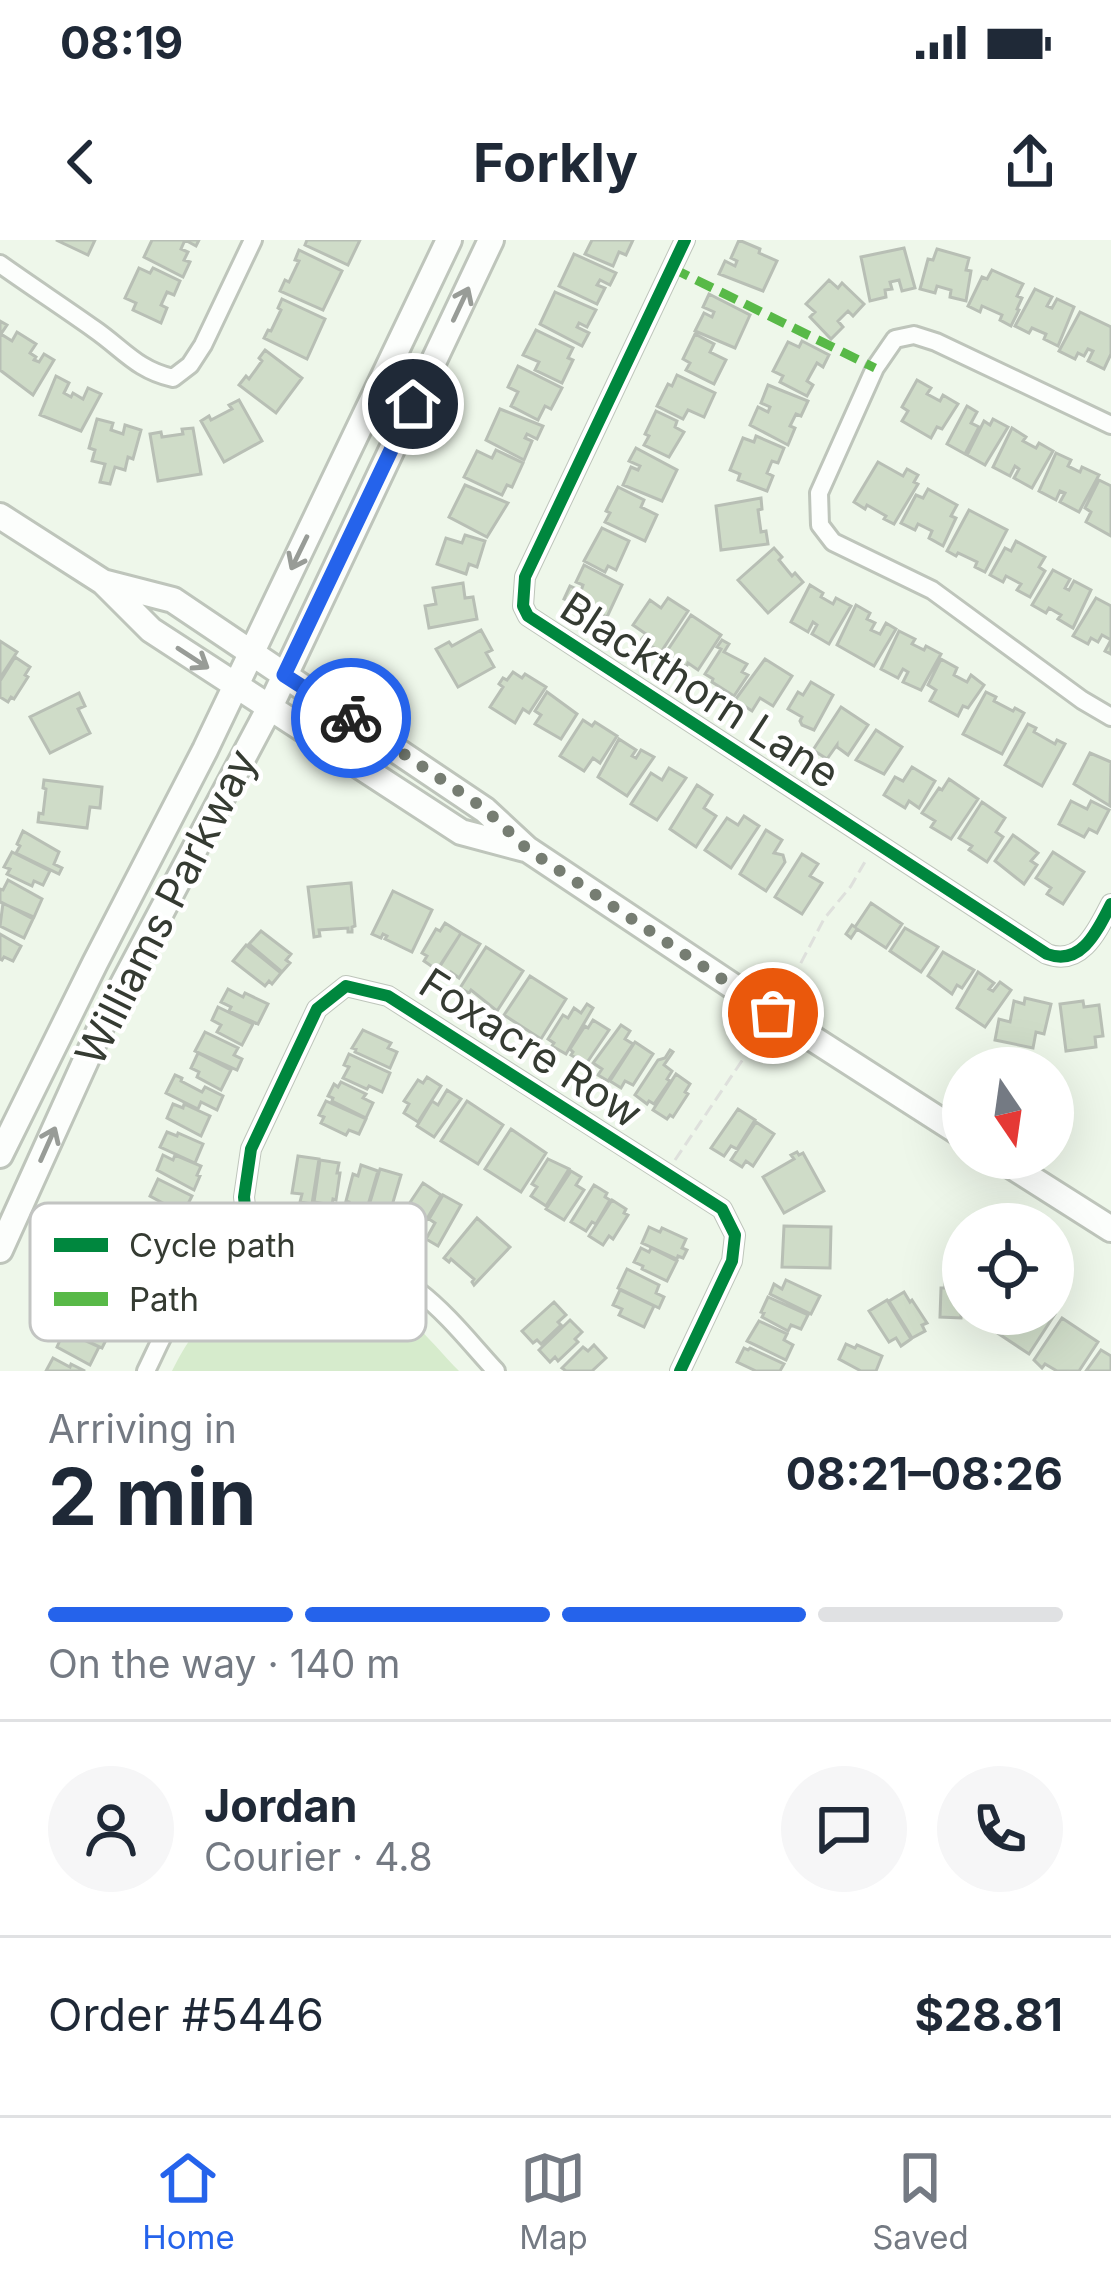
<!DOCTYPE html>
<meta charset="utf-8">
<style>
:root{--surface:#fff;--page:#f6f6f7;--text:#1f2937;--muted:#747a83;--line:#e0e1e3;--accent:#2563eb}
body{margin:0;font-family:Inter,sans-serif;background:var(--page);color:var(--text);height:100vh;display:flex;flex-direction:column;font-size:45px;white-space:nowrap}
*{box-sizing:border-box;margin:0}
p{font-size:39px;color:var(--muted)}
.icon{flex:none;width:66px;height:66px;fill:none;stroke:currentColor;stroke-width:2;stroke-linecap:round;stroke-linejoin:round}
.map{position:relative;height:1131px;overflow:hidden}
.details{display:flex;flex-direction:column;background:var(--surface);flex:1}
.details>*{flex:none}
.needle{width:78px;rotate:167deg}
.controls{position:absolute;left:942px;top:807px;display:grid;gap:24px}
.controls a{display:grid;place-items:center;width:132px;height:132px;border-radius:50%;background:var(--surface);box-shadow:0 12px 48px #0002;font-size:60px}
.pin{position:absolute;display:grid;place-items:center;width:102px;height:102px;color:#fff;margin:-51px;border:6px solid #fff;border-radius:50%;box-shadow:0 3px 12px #0007}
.courier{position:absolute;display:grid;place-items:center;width:120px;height:120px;margin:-60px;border:9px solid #2563eb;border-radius:50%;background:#fff;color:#222;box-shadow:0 3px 15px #0007}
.headline em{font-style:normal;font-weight:700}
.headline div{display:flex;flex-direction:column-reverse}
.headline{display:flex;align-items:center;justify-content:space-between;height:204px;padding:0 48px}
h1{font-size:78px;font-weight:700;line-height:90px}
.bar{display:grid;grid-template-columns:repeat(4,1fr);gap:18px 12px;align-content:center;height:144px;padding:0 48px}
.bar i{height:15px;border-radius:9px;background:var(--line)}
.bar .on{background:var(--accent)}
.bar p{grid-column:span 4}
.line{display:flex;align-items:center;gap:30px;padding:0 48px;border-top:3px solid var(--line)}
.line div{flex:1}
.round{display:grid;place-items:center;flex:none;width:126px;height:126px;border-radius:63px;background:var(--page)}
.status{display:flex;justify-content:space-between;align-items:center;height:84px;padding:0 60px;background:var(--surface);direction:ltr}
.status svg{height:33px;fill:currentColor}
header{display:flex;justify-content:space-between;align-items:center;height:156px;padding:0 48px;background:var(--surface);font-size:54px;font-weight:700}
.tab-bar{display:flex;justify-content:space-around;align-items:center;height:168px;border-top:3px solid var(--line);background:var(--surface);font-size:33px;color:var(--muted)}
.tab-bar a{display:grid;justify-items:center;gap:6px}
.tab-bar .on{color:var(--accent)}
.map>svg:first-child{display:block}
</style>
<div class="status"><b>08:19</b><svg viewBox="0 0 49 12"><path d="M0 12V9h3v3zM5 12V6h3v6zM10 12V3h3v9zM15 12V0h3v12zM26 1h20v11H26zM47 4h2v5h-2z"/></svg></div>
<header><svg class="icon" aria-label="back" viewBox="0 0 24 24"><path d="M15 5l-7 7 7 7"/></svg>Forkly<svg class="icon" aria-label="share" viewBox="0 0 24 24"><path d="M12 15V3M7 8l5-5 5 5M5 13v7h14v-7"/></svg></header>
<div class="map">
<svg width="1111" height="1131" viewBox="0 0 1111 1131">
<rect width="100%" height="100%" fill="#eef7ea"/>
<!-- green -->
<path fill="#d6ebcc" d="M295 1037C314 1037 336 1036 354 1043 397 1058 428 1099 459 1131H172C189 1097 212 1063 249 1049 263 1043 280 1041 295 1037Z"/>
<!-- building -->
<path fill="#cfdcc8" stroke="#b8bfb5" stroke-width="3" d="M56 0H95L88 15Z
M152 0H199L196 6 185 0 181 9 188 12 184 20 190 22 183 37 144 17Z
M307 0H360L348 25 305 5Z
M592 0H633L626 15 619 12 613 26 585 14Z
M739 0 760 9 759 13 777 21 763 51 719 34 725 21 735 26 737 21 731 18Z
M904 8 915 48 902 51 899 40 890 42 892 49 885 50 886 57 870 61 861 17Z
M937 9 969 18 966 30 971 31 966 61 950 57 951 50 937 46 935 53 920 49 928 19 933 20Z
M299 10 342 31 323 70 280 51 285 40 289 42 299 21 295 20Z
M574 14 616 33 610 45 600 40 597 45 605 48 597 64 559 46Z
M139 28 150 33 153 28 180 41 174 55 167 52 161 65 167 68 161 83 133 70 136 63 125 58Z
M992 30 1023 44 1017 56 1022 58 1017 69 1019 70 1011 86 1000 80 1002 75 982 66 980 72 968 66 982 37 987 39Z
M829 40 838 48 842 43 864 64 853 76 848 71 838 81 843 87 831 99 810 77 815 72 806 64Z
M1035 49 1052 57 1047 66 1052 68 1057 59 1074 67 1058 106 1044 99 1046 94 1032 88 1029 93 1015 86Z
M555 52 596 70 587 87 579 83 577 87 589 93 582 106 540 84Z
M709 54 750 75 735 108 695 91 704 73 712 77 714 72 703 67Z
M282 59 325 79 307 119 264 98 268 90 271 91 281 70 278 68Z
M1080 72 1111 87V114L1104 129 1088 121 1093 111 1088 109 1084 116 1078 113 1075 119 1059 111Z
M0 81 7 85 1 94 12 101 17 92 36 104 30 113 36 117 34 120 39 122 44 114 54 120 33 155 0 130Z
M536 90 573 108 568 118 573 120 562 143 535 130 539 122 523 115Z
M695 94 714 104 710 112 726 120 714 144 686 130 690 123 683 119Z
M802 101 829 115 823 127 817 123 807 141 813 145 807 156 780 142 783 136 773 131 788 102 799 107Z
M265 110 302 138 276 173 239 145 246 136 249 139 262 121 259 118Z
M518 126 562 148 551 169 545 166 538 180 511 166 518 152 508 147Z
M677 135 715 153 704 177 688 170 683 179 657 166 668 144 672 146Z
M56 136 69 143 64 153 71 157 73 153 83 159 88 148 101 154 81 191 40 175Z
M917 140 931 148 927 154 940 161 943 155 958 164 942 189 937 187 931 198 902 181 908 171 902 167Z
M768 145 808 161 801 176 796 174 790 186 795 188 788 205 750 185 758 167 768 172 770 167 761 163Z
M239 160 262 201 224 222 201 181 209 176 211 180 232 169 229 165Z
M967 166 977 172 971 183 979 187 965 214 947 204Z
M500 169 543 186 537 199 527 194 525 198 532 201 524 220 486 200Z
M656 171 677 181 675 187 684 192 669 217 644 205 649 196 645 194Z
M97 179 113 183 111 190 123 194 125 185 141 190 133 219 128 217 125 230 115 227 110 244 100 242 105 224 92 221 95 210 89 208Z
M993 179 1008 187 985 225 967 215 984 181 990 185Z
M193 188 201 234 158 241 150 194 161 192 162 197 183 194 182 189Z
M1012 188 1026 197 1023 201 1036 208 1039 203 1053 211 1032 248 1014 238 1019 229 1015 226 1010 236 993 227Z
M756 196 784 208 778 223 772 221 767 233 773 236 767 251 738 240 740 234 730 230 743 198 754 202Z
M636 208 677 230 662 261 623 245 631 227 638 230 640 226 629 221Z
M496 210 523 223 512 247 507 245 502 255 464 237 477 211 492 218Z
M1056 213 1071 220 1068 226 1080 232 1082 227 1099 235 1079 272 1060 262 1065 253 1060 251 1056 260 1039 251Z
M878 222 903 236 907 229 918 235 914 242 918 244 894 284 884 279 886 276 867 265 865 269 854 262Z
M1099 240 1111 246V296L1086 282 1091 272 1085 268Z
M465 245 508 263 487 297 449 277Z
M618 247 644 260 641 267 657 275 645 301 605 282 610 273 606 271Z
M928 249 957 265 951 276 956 278 943 306 929 298 932 291 918 284 915 290 901 283 916 255 923 258Z
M761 258 762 269 758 270 761 292 766 291 768 304 721 310 716 266Z
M969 270 1007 290 985 332 975 327 977 322 958 313 956 316 947 311Z
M602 288 629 301 616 330 608 326 605 332 584 321Z
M465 295 485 301 477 327 469 324 466 334 437 324 446 298 462 303Z
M1016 301 1045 317 1039 327 1045 331 1030 357 1017 350 1021 344 1006 336 1003 342 990 335 1005 308 1011 311Z
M774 308 782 317 779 320 792 336 795 333 803 342 768 373 738 340Z
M584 325 622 345 607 377 564 359 570 346 581 351 583 345 576 342Z
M1053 330 1070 339 1065 348 1069 350 1074 341 1091 350 1073 388 1058 379 1061 375 1049 368 1046 373 1032 365Z
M463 343 465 358 473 357 477 379 429 388 425 366 436 364 433 348Z
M810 345 823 353 821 357 833 364 836 358 851 366 829 404 812 394 817 385 813 382 808 392 791 382Z
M668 358 688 371 661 412 641 400 646 394 633 385 650 360 661 368Z
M1096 358 1111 366V414L1105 411 1111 400 1102 395 1098 402 1091 398 1088 404 1073 396Z
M856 365 870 373 867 379 875 383 871 390 880 394 886 383 896 389 874 426 837 405Z
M691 375 721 395 698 430 688 423 686 427 665 414Z
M481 390 492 410 486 413 494 427 458 447 436 409 449 402 452 406Z
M899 391 915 399 912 404 924 410 926 406 941 414 921 450 903 442 908 432 903 429 898 438 881 429Z
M722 400 729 404 724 412 747 424 742 432 748 435 734 456 712 442 713 439 705 434 721 409 717 407Z
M0 401 17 412 0 438Z
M15 417 30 427 25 435 28 437 14 459 11 457 8 462 0 457V441Z
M765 419 792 436 773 466 760 458 752 471 735 460Z
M941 419 957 428 954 435 967 442 971 435 984 445 968 468 963 466 958 476 930 461 936 450 928 445Z
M513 432 522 438 525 434 546 447 529 473 523 469 515 483 490 467 503 447 499 444 503 438 507 440Z
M811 442 833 455 814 490 802 485 800 481 802 477 788 469 798 452 803 455Z
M547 452 577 474 561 499 535 484 541 475 535 471Z
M986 452 996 457 994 461 1013 471 1015 468 1024 473 1002 514 963 494Z
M79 453 85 466 78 469 90 493 50 513 30 477Z
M841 467 868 485 848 515 837 507V505L827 519 813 510Z
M583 480 592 486 595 482 617 496 600 523 593 518 584 531 560 516Z
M1028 484 1036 488 1034 492 1055 504 1057 500 1065 504 1042 546 1005 525Z
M876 490 902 507 884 534 856 520Z
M619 499 636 510 632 516 636 518 641 510 654 517 627 556 598 537Z
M1090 513 1111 522 1110 566 1074 544Z
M912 527 935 541 919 568 909 561 905 568 884 555 895 537 903 541Z
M669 528 686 538 657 580 631 564 651 533 662 540Z
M949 539 978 559 951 599 931 587 935 581 922 573 939 548 942 550Z
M44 540 102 547 100 568 90 567 87 588 38 582 39 573 43 574 46 549 43 548Z
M697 545 712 555 704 568 716 576 696 607 670 589Z
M1071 561 1087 569 1091 561 1109 570 1097 593 1089 589 1084 597 1059 584Z
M982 562 1005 578 996 592 1003 597 987 622 969 610 972 606 959 598Z
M744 576 759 586 731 628 705 610 727 578 738 585Z
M766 590 782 600 774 613 783 615 785 622 766 651 740 634Z
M23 591 59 612 54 624 62 628 59 634 16 613 20 606 17 604Z
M1013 595 1038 613 1031 621 1037 625 1024 644 995 621Z
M12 612 50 631 43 645 34 641 32 646 7 634 10 629 4 627Z
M1053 612 1084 632 1063 664 1047 654 1051 648 1036 638Z
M802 614 818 624 810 636 822 643 802 674 775 657Z
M8 640 42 659 34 677 0 662V649L3 650Z
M351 643 355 686 352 687V692H348V688L319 690 320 696 314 697 308 647Z
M393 651 432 670 412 712 385 699 387 696 383 694 381 698 372 694Z
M3 663 33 679 24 698 0 686Z
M871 663 902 684 886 708 857 689 851 698 846 694 852 685 855 687Z
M445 683 461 693 437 730 424 721 427 716 422 713 436 689 440 691Z
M905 688 938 707 921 732 890 711Z
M261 691 291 714 286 720 290 723 282 732 249 704Z
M461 693 480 704 459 738 451 732 448 738 437 731Z
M0 694 21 706 13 721 4 717 2 720 0 719Z
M246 705 281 733 272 744 269 741 265 746 233 721Z
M486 707 523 731 497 771 471 750 469 753 460 748Z
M943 712 974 730 962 748 957 745 952 754 928 736Z
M978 732 994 743 989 749 993 751 1000 742 1011 750 985 787 957 768Z
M530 736 566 759 541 799 504 775Z
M228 749 243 757 245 753 268 764 258 784 229 771 231 767 221 762Z
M1025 758 1051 764 1044 794 1036 792 1033 808 995 800 999 779 1010 782 1014 761 1024 764Z
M1083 761 1084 767 1099 765 1103 796 1095 797 1096 807 1066 811 1060 764Z
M587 764 593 768 566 814 552 806 554 803 548 799 563 775 568 778 574 768 581 773Z
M218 767 253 784 242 805 217 792 221 785 212 780Z
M593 780 609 790 586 824 571 815 573 812 570 809 585 786 588 788Z
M621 785 630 791 625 799 633 804 608 841 598 835 602 829 593 823Z
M363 790 391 803 388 808 397 812 390 828 355 812 356 809 352 808Z
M205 792 238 808 234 815 242 819 237 830 195 811Z
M635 802 653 814 633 845 625 841 621 848 610 841Z
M670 810 673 812 664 825 672 831 667 839 670 841 654 864 649 861 647 864 635 855 658 820 665 818Z
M198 813 231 830 221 850 197 837 199 832 191 828Z
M349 814 390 833 382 852 369 846 367 849 343 838 349 827 344 825Z
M676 834 690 844 685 852 688 854 673 877 670 875 667 879 653 870Z
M175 835 182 838 181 841 202 852 205 847 223 856 217 870 201 862 198 869 166 853Z
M427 837 441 846 418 882 404 873 409 864 404 861 418 840 423 843Z
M341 842 366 854 363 858 373 863 366 878 332 861 333 858 328 856 334 844 338 847Z
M447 850 461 859 434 897 417 886 432 861 438 865Z
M326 861 366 879 359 894 349 890 346 895 321 883 324 877 319 875Z
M467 861 503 885 478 924 441 901Z
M173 864 183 868 184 864 210 876 201 896 167 878Z
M738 869 755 880 737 909 731 906 724 916 711 908Z
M756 882 774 894 753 926 746 921 742 927 731 920Z
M511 889 546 913 521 952 485 929Z
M167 892 177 896 178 893 203 904 195 923 160 907Z
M797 912 799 915 803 913 824 951 784 973 763 937 794 919 791 915Z
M163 915 173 920 175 915 201 926 197 935 200 936 194 950 157 930Z
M298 916 319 919 312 964 300 962 302 954 292 953Z
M548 919 569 929 546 966 531 956 537 947 532 944Z
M320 920 339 923 337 933H340L336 960 333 959 332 965 314 962Z
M361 925 378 931 366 972 348 966 349 962 346 961 353 934 358 936Z
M380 929 401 935 391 969 381 966 379 976 367 972Z
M571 931 581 937 576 945 584 950 564 980 546 969Z
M158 939 192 956 183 974 150 956Z
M423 943 441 955 418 994 408 987 411 982 401 976Z
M594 945 607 953 605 957 610 960 596 984 592 982 586 991 571 982Z
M443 955 461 965 438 1006 426 999 435 983 429 979Z
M612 960 626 969 624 973 628 975 613 999 609 996 603 1005 589 996Z
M477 978 510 1007 474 1045 472 1042 474 1039 451 1019 449 1022 444 1018Z
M784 986 831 987 830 1028 782 1027Z
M649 987 660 992 662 988 686 999 682 1008 687 1010 683 1018 678 1016 677 1019 642 1003Z
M641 1008 649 1012 651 1008 677 1021 667 1041 642 1029 643 1026 634 1022Z
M627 1029 659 1045 656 1053 664 1057 659 1068 618 1048Z
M945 1039 962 1040 961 1078 940 1077 941 1048H945Z
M786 1040 820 1056 811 1074 770 1054 774 1044 782 1049Z
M620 1050 654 1066 644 1087 619 1075 622 1069 613 1065Z
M904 1052 910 1062 912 1060 927 1083 922 1085 925 1091 912 1098 889 1061Z
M768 1057 808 1075 801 1089 791 1085 788 1091 762 1077 764 1073 761 1072Z
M887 1060 911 1099 901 1106 896 1098 889 1102 869 1071Z
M554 1062 566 1075 558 1082 561 1085 541 1104 537 1100 533 1103 522 1091Z
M1053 1072 1055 1074 1029 1114 993 1090 1004 1074Z
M71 1074 80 1079 82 1074 107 1087 103 1094 108 1096 102 1108 63 1089Z
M1062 1078 1098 1102 1079 1131H1057L1045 1124 1042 1128 1034 1120Z
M570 1080 582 1092 575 1099 578 1102 558 1121 555 1117 550 1122 539 1110Z
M759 1081 787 1094 784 1100 793 1105 786 1120 747 1101Z
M64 1091 99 1107 90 1125 57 1107Z
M846 1104 855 1108 857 1105 882 1116 876 1131H861L839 1119Z
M594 1105 606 1118 592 1131H566L562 1128 583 1107 588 1111Z
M744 1108 748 1110 750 1108 784 1124 780 1131H756L737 1122Z
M1101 1110 1111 1116V1131H1086Z
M53 1118 70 1127 71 1124 85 1131H46Z"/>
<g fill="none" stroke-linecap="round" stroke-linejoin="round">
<!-- minor casing -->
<g stroke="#bec5bb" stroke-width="22">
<path id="minor" d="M685 0 525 337 523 366 528 376 1047 714C1082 727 1098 689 1111 664
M0 24C31 46 63 67 94 89 123 109 137 130 173 138L190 125 203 105 253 0
M1111 185 936 102 914 95 895 99 875 128 819 253 820 285 833 302 932 350 1082 460 1111 477
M260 1018 246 975 244 957 251 909 317 769 346 746 388 756 722 969 735 995 732 1021 680 1131
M146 1131C159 1105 172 1071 194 1051 256 995 355 1004 418 1051 448 1074 471 1104 496 1131"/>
</g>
<!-- secondary casing -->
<g stroke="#bec5bb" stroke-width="30">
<path id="secondary" d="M0 276 103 342 151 390 461 592 525 609
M103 342 173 360 485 570 527 609 773 773 963 895
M0 915 95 723 205 510 449 0
M999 918 1111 989
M0 1010 105 778 270 467 491 0"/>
</g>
<!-- path -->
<path stroke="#dee0dc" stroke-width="3" stroke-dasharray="12 6" stroke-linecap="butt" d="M784 755 824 679 851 646 866 620
M675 920 760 794"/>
<!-- minor -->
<use href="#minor" stroke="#fcfefc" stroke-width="16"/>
<!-- secondary -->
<use href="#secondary" stroke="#fcfefc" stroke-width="24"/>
<!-- quiet -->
<path stroke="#58b947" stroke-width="9" stroke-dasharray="18 9" stroke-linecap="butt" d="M672 28 875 128"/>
<!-- cycleway casing -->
<g stroke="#fff" stroke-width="20">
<path id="cycleway" d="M685 0 525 337 523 366 528 376 1047 714C1082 727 1098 689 1111 664
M260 1018 246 975 244 957 251 909 317 769 346 746 388 756 722 969 735 995 732 1021 680 1131"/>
</g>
<!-- cycleway -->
<use href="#cycleway" stroke="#00873e" stroke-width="12"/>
</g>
<!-- one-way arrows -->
<defs><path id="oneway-shaft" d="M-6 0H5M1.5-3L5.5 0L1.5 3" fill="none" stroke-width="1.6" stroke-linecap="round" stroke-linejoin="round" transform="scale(3)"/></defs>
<g stroke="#989c97">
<use href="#oneway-shaft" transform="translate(461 64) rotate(-65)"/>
<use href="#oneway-shaft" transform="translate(299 313) rotate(116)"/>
<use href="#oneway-shaft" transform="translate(193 418) rotate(33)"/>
<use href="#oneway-shaft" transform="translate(48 904) rotate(-66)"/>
</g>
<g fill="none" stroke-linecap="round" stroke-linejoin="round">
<!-- done -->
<path stroke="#767d72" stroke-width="12" stroke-dasharray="0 21.6" d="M351 478 485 569 527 609 773 773"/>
<!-- route -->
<path stroke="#2563eb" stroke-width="15" d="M351 478 284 435 413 164"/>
</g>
<g text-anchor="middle" stroke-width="9" stroke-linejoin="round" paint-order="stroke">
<!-- street labels -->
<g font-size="42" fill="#353b32" stroke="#fff">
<text transform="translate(700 450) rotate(33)" y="15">Blackthorn Lane</text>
<text transform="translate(166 667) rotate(-63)" y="15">Williams Parkway</text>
<text transform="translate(531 808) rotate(33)" y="15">Foxacre Row</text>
</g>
</g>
<!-- legend -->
<rect x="30" y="963" width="396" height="138" rx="18" fill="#fff" stroke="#c2c4c2" stroke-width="3"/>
<rect x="54" y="998" width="54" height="14" fill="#00873e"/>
<rect x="54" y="1052" width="54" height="14" fill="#58b947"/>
<g font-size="33" fill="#353b32">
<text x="129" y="1017">Cycle path</text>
<text x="129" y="1071">Path</text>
</g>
</svg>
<div class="controls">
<a><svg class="needle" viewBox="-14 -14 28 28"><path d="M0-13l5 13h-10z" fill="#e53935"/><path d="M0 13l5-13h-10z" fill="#747a83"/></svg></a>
<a><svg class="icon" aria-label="locate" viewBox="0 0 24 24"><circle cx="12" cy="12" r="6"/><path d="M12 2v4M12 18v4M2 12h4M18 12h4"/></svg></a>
</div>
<div class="pin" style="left:773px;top:773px;background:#ea580c"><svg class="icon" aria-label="bag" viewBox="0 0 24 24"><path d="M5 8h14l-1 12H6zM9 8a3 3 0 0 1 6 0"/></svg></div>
<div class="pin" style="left:413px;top:164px;background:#1f2937"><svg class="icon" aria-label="home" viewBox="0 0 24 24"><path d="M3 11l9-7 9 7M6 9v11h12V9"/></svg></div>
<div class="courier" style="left:351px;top:478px"><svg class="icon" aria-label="bike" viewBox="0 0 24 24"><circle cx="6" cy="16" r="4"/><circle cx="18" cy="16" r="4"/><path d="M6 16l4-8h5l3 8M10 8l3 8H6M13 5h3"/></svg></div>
</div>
<section class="details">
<div class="headline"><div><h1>2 min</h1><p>Arriving in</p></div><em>08:21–08:26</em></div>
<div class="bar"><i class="on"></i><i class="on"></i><i class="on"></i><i></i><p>On the way · 140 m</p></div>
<div class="line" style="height:216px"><a class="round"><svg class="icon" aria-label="person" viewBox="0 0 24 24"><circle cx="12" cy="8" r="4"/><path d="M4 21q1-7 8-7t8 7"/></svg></a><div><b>Jordan</b><p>Courier · 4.8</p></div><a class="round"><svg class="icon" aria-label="chat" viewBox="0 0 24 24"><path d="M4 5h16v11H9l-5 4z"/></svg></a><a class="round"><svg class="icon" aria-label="phone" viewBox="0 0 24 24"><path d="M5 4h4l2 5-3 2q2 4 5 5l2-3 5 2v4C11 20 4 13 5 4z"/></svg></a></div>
<div class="line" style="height:156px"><div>Order #5446</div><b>$28.81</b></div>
</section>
<nav class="tab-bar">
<a class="on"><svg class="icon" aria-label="home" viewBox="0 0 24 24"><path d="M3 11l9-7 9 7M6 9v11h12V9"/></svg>Home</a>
<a><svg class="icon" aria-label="map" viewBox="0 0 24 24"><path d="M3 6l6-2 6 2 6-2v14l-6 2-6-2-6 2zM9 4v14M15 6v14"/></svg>Map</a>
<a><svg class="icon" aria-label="saved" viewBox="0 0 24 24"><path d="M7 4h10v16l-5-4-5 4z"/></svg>Saved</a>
</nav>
